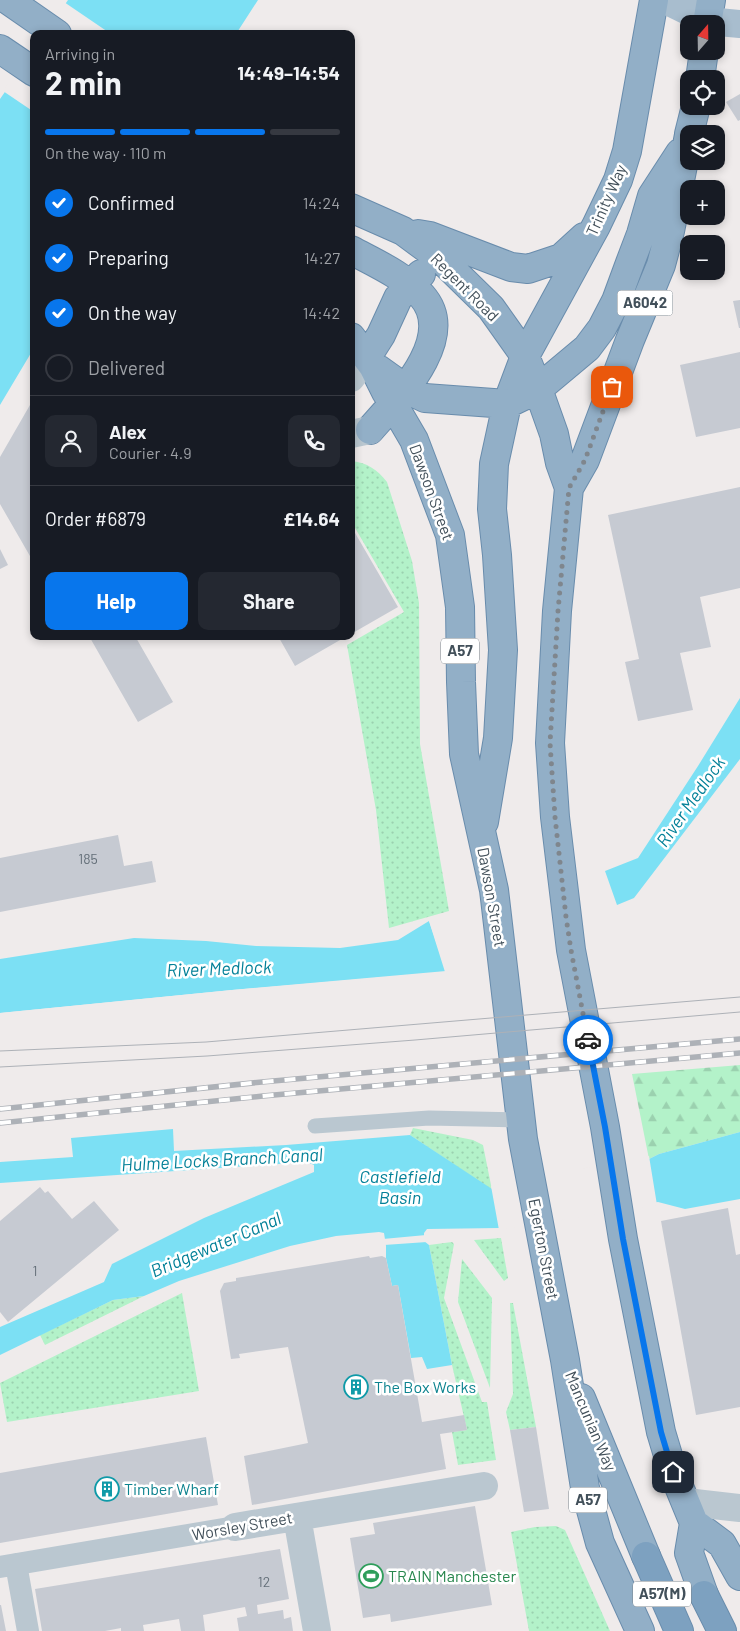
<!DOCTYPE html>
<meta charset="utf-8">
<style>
:root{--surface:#171b24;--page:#242831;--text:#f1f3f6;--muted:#9ea1a6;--line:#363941;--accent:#0876ec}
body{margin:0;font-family:Barlow,sans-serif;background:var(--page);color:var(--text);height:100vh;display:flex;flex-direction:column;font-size:19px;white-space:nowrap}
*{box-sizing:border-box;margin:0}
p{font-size:16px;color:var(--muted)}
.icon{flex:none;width:28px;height:28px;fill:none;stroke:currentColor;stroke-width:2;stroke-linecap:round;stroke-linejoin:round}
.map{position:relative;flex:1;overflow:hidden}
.side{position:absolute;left:30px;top:30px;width:325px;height:610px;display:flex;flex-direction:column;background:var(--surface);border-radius:10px;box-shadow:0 2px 8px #0003}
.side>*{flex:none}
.needle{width:32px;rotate:20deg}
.tools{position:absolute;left:680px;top:15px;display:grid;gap:10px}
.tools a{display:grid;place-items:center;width:45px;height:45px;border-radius:10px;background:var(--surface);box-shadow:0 2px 8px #0003;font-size:25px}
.pin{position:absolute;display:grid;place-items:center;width:42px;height:42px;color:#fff;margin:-21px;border-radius:10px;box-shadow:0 2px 8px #0006}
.courier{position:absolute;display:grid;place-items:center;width:50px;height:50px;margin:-25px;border:4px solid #0876ec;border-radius:50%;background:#fff;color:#222;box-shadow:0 1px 6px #0007}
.headline em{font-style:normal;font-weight:700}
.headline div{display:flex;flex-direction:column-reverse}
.headline{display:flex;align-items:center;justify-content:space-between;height:85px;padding:0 15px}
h1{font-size:32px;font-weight:700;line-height:38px}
.bar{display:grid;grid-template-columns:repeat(4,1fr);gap:8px 5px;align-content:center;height:60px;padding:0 15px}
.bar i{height:6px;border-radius:4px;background:var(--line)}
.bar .active{background:var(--accent)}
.bar p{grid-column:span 4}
.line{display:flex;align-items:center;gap:12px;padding:0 15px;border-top:1px solid var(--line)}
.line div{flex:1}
.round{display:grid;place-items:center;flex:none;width:52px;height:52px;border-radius:10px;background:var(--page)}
ol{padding:0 15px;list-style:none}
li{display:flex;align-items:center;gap:15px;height:55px}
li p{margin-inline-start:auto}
li .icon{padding:5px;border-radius:50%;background:var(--accent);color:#fff;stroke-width:4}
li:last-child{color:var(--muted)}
li i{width:28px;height:28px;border:2px solid var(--line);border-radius:50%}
.button{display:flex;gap:10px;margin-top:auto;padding:10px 15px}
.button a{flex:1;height:58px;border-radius:10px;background:var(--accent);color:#fff;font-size:20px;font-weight:700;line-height:58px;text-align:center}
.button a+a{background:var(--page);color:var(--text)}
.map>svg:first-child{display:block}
</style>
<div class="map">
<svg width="740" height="1631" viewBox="0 0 740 1631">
<defs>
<pattern id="grass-dots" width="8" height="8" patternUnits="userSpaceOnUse" patternTransform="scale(1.25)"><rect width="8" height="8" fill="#b3f2c9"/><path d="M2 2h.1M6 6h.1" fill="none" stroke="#9bd1af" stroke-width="1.8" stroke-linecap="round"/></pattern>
<pattern id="forest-firs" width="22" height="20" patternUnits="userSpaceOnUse" patternTransform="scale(1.25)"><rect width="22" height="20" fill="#b3f2c9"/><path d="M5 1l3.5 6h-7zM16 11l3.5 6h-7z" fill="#9bd1af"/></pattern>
</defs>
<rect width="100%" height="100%" fill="#efebeb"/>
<!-- grass -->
<path fill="url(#grass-dots)" d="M352 461C367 463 377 469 387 482L412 561 419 603 420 744 449 911 389 928 376 810 347 645 404 612 351 521Z
M413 1128 473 1140 483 1145 492 1190 410 1135Z
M501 1238 508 1278 504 1281 474 1240Z
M452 1242 454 1244 444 1298 482 1402H487L496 1460 458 1465 452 1432 467 1430 452 1365 429 1245Z
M462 1259 492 1298 490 1388 458 1302Z
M182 1293 199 1391 7 1422 0 1383Z
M144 1296 45 1345 40 1335 113 1300Z
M510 1303H513L536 1427 510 1430 506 1412 513 1394Z
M556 1526 565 1530 610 1631H529L511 1532 535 1527Z"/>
<!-- forest -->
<path fill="url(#forest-firs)" d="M740 1065V1132L659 1154 649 1159 632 1074Z"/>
<!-- water -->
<path fill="#7ce0f4" d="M68 0H258L236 34H45Z
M34 50V348L0 405V99Z
M740 698V759L634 898 617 905 605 871 638 858 698 766Z
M429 921 446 971 232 990 0 1013V959L134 938 206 941 256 946 340 948 398 940Z
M173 1129 174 1151 286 1145 410 1135 492 1189 649 1159 659 1154 740 1132V1199L685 1209 658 1202 499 1228 427 1229 424 1233V1241L429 1245 452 1365 427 1369 422 1357 411 1358 398 1285 392 1286 386 1258V1246L384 1233 379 1232 336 1236 290 1246 179 1281 144 1296 113 1300 0 1355V1327L104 1282 112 1264 204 1218 314 1172V1165L307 1162 0 1183V1162L73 1157 71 1138Z"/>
<!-- pier -->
<path fill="#efebeb" d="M64 2 111 34H43Z
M34 48V112L3 91Z
M431 920 448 971 446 974 232 992 0 1016V1013L232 990 445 972 429 921Z
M649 1156 657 1205 499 1230 491 1186Z
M426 1235 427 1242 384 1245 383 1239Z"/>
<!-- building -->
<path fill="#c6cad2" d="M740 94V120L738 121 726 102Z
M740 300V328H739L733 301Z
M740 352V428L696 437 680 365Z
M34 398V563L0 504V457Z
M740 487V588L700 597 711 647 680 653 693 710 638 721 625 662 639 659 608 515Z
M351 526 398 607 351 634Z
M0 549 8 565 0 569Z
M89 636H135L173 702 138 722Z
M278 636H347L295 666Z
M118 835 124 866 152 861 156 882 0 912V858Z
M40 1187 45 1193 48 1191 72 1219 94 1201 119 1230 8 1322 0 1312V1221Z
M728 1208 736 1255 740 1254V1407L696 1415 661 1221Z
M369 1256 370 1258 382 1256 386 1258 392 1286 398 1285 422 1422 464 1415 467 1430 440 1434 446 1469 252 1505 244 1456 308 1443 288 1347 239 1354 240 1358 231 1359 220 1291 224 1283 236 1281V1278Z
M536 1427 549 1509 524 1512 510 1430Z
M206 1437 218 1505 0 1543V1473Z
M475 1506 492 1605 391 1622 390 1614 363 1618 350 1538 375 1534 373 1523Z
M280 1549 289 1599 257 1605 258 1614 283 1610 284 1619 291 1617 293 1631H239L237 1618 247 1616 245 1607 203 1615 205 1631H181L179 1619 143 1625 144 1631H121V1628L105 1631H42L35 1589Z
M0 1605H1L6 1631H0Z"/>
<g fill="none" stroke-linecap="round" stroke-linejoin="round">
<!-- trunk casing -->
<g stroke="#698cac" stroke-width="30">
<path id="trunk" d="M8 0 57 34
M707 24 711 0
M0 49 34 72
M700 79 704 51
M689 134 696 106
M689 135 670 231 661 265 630 340 585 460 569 488 557 611 550 743 555 817 571 950 605 1127 623 1239 661 1432 673 1472 694 1523 689 1553 704 1595
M351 208 403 231 441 259 491 308 525 356 538 389 554 434 560 463 569 488
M418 234 430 236 511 267 528 269 561 258 584 237
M351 250C375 263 403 275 422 296 459 338 396 400 370 430
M351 337 373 366 386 392 414 440 450 535 460 607 461 682 464 754 494 890 523 1139 565 1360 585 1488 600 1543 640 1631
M367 357 381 335 398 298 421 274
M378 369 406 389 425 398 507 404 538 389 587 348 602 328 616 301 630 263 641 234 652 196 680 153
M484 822 498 738 503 650 497 555 492 509 494 464 507 404 525 356 596 226 618 180 627 151 654 0
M581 1398 646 1556
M694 1523 722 1544 740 1576"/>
</g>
<!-- motorway casing -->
<g stroke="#698cac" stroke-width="30">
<path id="motorway" d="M646 1556 679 1631
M704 1595 722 1631"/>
</g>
<!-- service -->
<path stroke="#bac7d0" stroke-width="15" d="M315 1126 429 1118 522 1120"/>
<!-- pedestrian -->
<path stroke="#bac7d0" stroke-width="22" d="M16 1564 28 1631
M0 1567 235 1527"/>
<!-- minor -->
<path stroke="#bac7d0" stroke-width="28" d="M351 378 367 357
M351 434 370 430
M686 1502 740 1508
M297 1517 317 1631
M235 1527 484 1486"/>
<!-- primary -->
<path stroke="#a8bdce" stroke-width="28" d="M665 0 708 21 740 24"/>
<!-- trunk -->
<use href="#trunk" stroke="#92afc7" stroke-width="28"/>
<!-- motorway -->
<use href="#motorway" stroke="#7da1c0" stroke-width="28"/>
<!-- tram -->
<path stroke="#adb1b7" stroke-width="1" d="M0 1051 206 1042 740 997
M0 1067 207 1056 415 1040 740 1012"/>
<!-- rail casing -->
<g stroke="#adb1b7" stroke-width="5.5">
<path id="rail" d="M0 1109 262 1082 740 1039
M0 1123 263 1096 740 1053"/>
</g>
<!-- rail -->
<use href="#rail" stroke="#fff" stroke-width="4" stroke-dasharray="11" stroke-linecap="butt"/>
</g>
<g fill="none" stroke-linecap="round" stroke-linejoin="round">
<!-- done -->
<path stroke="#7f868d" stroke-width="5" stroke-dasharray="0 9" d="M588 1040 571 950 566 917 555 817 550 743 558 611 569 488 585 460 612 387"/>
<!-- route -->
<path stroke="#0876ec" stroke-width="6" d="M588 1040 605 1127 623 1239 661 1432 673 1472"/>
</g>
<!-- icons -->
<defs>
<g id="building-ring" transform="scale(1.25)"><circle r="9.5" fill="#fff" stroke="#0f9aa8" stroke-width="1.5"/><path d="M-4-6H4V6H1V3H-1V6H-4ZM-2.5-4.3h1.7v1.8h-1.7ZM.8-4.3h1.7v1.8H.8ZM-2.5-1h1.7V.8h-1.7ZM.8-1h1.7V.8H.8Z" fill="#0f9aa8"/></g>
<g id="stadium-ring" transform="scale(1.25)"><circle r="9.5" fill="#fff" stroke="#2e9e5b" stroke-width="1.5"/><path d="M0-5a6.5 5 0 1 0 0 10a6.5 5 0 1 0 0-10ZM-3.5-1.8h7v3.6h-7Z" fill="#2e9e5b"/></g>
</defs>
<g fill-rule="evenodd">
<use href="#building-ring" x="356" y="1387"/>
<use href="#building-ring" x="107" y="1489"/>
<use href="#stadium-ring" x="371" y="1576"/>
</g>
<g text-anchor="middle" stroke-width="5" stroke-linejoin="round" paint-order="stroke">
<!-- number labels -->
<g font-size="14" fill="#636e78">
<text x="88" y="864">185</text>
<text x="35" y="1276">1</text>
<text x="264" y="1587">12</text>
</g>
<!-- shield labels -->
<g fill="#fff" stroke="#7b848c" stroke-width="1">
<rect x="617.5" y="290.5" width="55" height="25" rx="4"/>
<rect x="441" y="638.5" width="38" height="25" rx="4"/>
<rect x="569" y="1487.5" width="38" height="25" rx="4"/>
<rect x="633" y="1581.5" width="58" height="25" rx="4"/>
</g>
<g font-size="15" font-weight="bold" fill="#42505a">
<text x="645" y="308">A6042</text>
<text x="460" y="656">A57</text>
<text x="588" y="1505">A57</text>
<text x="662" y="1599">A57(M)</text>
</g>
<!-- street labels -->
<g font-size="16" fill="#42505a" stroke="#fff">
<text transform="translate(606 200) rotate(-66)" y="6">Trinity Way</text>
<text transform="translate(465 287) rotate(45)" y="6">Regent Road</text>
<text transform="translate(432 492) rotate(70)" y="6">Dawson Street</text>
<text transform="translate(492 897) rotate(80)" y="6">Dawson Street</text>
<text transform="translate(544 1249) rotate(79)" y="6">Egerton Street</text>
<text transform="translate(591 1421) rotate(67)" y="6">Mancunian Way</text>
<text transform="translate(242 1526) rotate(-10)" y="6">Worsley Street</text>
</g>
<!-- culture labels -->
<g font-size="16" fill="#0d838f" stroke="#fff" text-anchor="start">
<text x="374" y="1393">The Box Works</text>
<text x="124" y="1495">Timber Wharf</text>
</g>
<!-- leisure labels -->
<g font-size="16" fill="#27864d" stroke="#fff" text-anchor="start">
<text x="388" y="1582">TRAIN Manchester</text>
</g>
<!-- water labels -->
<g font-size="18" font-style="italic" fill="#038098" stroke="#fff">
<text transform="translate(691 802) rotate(-55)" y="6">River Medlock</text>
<text transform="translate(219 969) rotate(-2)" y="6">River Medlock</text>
<text transform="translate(222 1160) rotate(-3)" y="6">Hulme Locks Branch Canal</text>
<text x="400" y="1183">Castlefield<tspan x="400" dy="21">Basin</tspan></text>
<text transform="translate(216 1245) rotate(-23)" y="6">Bridgewater Canal</text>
</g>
</g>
</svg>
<div class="tools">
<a><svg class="needle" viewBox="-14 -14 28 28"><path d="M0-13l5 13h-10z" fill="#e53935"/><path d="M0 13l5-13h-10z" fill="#9ea1a6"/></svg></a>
<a><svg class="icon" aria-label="locate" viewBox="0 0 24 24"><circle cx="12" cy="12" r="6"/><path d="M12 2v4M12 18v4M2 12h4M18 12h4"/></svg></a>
<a><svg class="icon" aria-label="layers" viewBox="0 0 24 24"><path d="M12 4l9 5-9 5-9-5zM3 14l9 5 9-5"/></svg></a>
<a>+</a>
<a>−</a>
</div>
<div class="pin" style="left:612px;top:387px;background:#ea580c"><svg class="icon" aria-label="bag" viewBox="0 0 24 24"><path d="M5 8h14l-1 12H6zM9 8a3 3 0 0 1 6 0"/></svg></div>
<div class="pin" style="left:673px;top:1472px;background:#1f2937"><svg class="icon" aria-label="home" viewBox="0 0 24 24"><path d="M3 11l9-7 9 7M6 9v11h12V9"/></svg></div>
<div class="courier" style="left:588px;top:1040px"><svg class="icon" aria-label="car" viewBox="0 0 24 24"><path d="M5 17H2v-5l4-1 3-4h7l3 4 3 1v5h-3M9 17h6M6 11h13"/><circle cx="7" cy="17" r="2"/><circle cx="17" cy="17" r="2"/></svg></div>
<section class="side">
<div class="headline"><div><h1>2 min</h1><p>Arriving in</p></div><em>14:49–14:54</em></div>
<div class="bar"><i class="active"></i><i class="active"></i><i class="active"></i><i></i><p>On the way · 110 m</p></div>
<ol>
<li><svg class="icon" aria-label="check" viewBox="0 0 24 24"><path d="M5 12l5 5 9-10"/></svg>Confirmed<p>14:24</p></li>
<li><svg class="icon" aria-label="check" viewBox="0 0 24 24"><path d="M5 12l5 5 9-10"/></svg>Preparing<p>14:27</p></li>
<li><svg class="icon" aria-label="check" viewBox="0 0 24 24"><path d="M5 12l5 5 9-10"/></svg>On the way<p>14:42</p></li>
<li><i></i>Delivered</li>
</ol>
<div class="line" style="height:90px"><a class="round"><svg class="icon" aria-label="person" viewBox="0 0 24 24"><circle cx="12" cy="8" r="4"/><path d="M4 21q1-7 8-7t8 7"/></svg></a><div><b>Alex</b><p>Courier · 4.9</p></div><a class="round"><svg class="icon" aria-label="phone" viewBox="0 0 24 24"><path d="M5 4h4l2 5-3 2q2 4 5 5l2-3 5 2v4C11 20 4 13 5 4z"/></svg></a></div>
<div class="line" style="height:65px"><div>Order #6879</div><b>£14.64</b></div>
<div class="button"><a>Help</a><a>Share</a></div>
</section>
</div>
